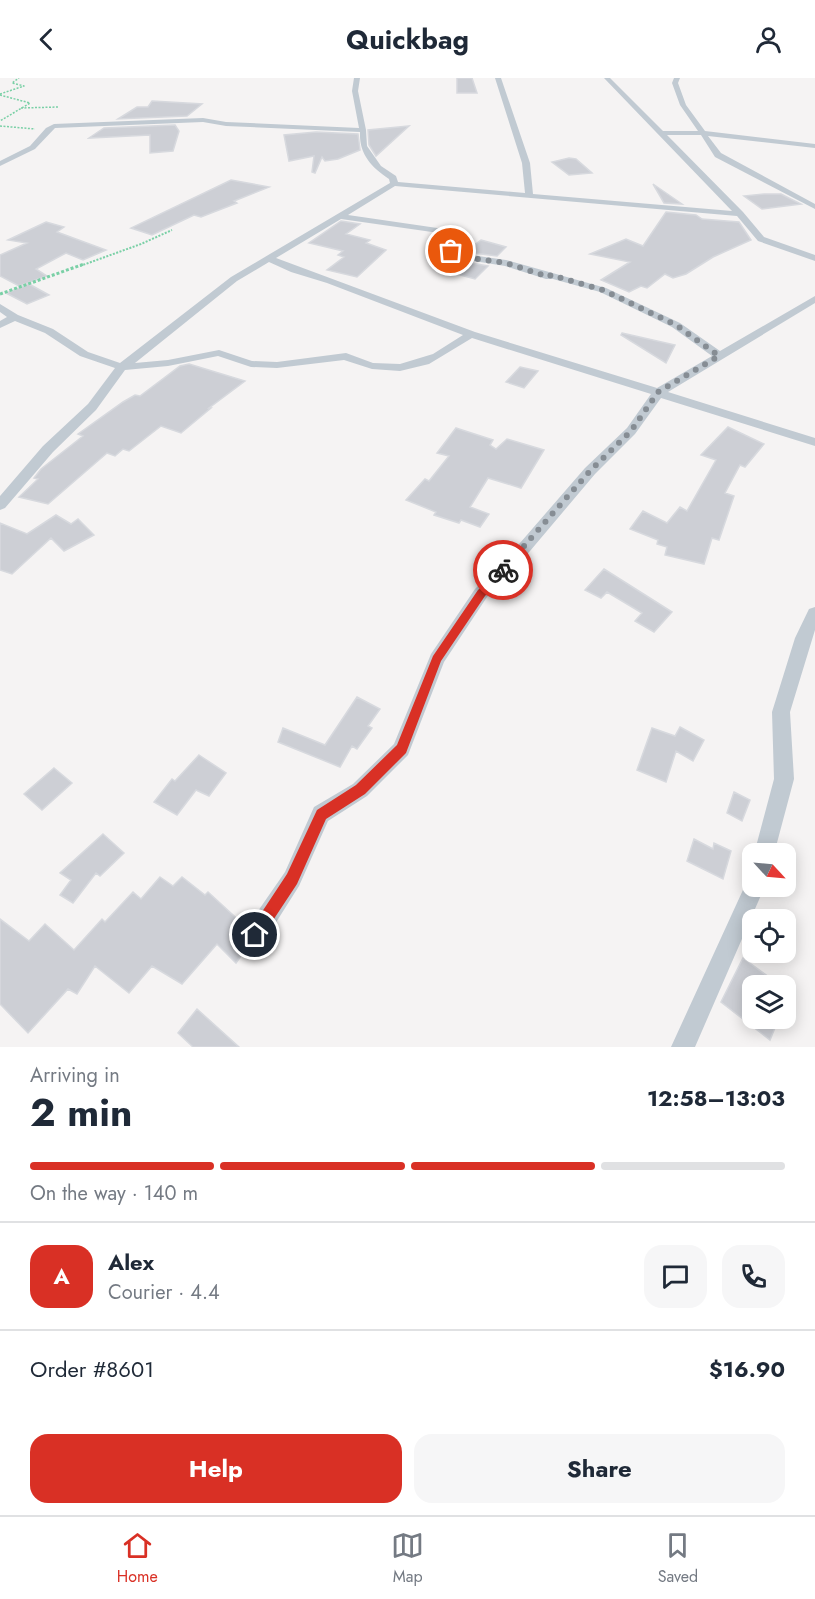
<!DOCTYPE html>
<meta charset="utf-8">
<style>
:root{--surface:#fff;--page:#f6f6f7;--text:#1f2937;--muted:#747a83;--line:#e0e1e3;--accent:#d93025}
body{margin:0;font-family:Jost,sans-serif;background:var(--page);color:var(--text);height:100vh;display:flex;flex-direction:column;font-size:22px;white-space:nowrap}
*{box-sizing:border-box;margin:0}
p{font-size:20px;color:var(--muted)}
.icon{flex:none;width:33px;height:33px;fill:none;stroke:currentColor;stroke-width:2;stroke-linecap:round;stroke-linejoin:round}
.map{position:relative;height:969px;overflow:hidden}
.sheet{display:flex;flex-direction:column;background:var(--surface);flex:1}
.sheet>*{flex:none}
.needle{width:39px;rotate:116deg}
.buttons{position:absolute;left:742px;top:765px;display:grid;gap:12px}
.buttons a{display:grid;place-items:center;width:54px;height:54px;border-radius:12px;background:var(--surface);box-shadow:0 3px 15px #0003;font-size:30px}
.pin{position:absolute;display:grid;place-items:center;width:51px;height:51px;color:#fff;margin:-26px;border:3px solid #fff;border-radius:50%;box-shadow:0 2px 6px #0007}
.courier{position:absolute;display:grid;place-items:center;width:60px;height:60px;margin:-30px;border:4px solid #d93025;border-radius:50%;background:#fff;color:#222;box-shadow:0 2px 8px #0007}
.summary em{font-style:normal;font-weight:700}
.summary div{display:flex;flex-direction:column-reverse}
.summary{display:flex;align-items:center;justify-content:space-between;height:102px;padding:0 30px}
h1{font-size:39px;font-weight:700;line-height:45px}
.bar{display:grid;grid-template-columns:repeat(4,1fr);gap:9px 6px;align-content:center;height:72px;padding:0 30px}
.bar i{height:8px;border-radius:4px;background:var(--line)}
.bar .current{background:var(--accent)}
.bar p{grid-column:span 4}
.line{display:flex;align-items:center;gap:15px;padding:0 30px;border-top:2px solid var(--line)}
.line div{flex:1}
.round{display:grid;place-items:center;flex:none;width:63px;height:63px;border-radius:18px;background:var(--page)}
.primary-button{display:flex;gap:12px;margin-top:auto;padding:12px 30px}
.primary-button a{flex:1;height:69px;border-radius:18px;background:var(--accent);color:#fff;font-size:24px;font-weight:700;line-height:69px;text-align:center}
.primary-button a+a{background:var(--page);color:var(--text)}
header{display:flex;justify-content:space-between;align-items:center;height:78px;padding:0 30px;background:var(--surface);font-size:27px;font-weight:700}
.menu{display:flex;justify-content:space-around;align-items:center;height:84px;border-top:2px solid var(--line);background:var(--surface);font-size:16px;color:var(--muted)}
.menu a{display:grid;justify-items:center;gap:3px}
.menu .current{color:var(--accent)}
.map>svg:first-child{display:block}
</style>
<header><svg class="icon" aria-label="back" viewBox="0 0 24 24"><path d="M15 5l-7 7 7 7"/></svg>Quickbag<svg class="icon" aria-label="person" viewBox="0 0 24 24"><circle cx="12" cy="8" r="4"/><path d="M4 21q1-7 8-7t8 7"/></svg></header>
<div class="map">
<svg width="815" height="969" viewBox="0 0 815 969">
<rect width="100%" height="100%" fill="#f5f3f3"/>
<!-- building -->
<path fill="#cdcfd5" stroke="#d7d9de" stroke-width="1.5" d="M457 0H472L477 15H457Z
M152 23 202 26 187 38 118 41 137 29H148Z
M175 47 179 53 173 73 150 75V57L89 60 104 50Z
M409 48 376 78 369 67 368 52Z
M316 54 358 56 360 72 338 81 325 83 322 79 315 95 312 94 314 78 289 83 284 57Z
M569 80 576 81 592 95 569 97 552 84Z
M231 102 269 109 234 123 237 125 201 139 194 137 152 157 131 150Z
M653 106 682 126 664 125Z
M764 116H781L801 126 762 131 744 118Z
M666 134 696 137 702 141 739 144 751 162 713 179 686 196 673 200 665 196 647 210 641 208 629 214 601 202 630 184 590 176 626 161 643 168Z
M341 143 360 146 346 156 370 162 366 165 386 172 357 199 327 192 344 179 338 177 343 173 309 165Z
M46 144 64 149 57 154 106 172 83 182 66 175 36 191 47 198 19 208 0 198V177L27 165 8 162Z
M481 162 506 169 497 178 465 174Z
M454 182H455L488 188 475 201 441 192Z
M29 206 49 217 27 226 6 215Z
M622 255 675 267 666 285 621 257Z
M189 286 245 303 209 330H211L181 355 161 348 129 373 123 371 115 378 107 375 48 426 19 419 38 401 34 400 41 391 83 358 78 356 123 324 135 317 140 318 180 288Z
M520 289 538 293 524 310 506 304Z
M728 349 764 366 745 389 740 387 725 415 734 418 719 462 712 460 704 486 665 477 667 469 657 466 658 462 630 451 643 433 667 445 680 429 687 433 716 382 701 377Z
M456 350 493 362 490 367 496 371 507 361 544 372 521 410 488 400 470 429 489 436 480 449 461 442 459 445 434 437 436 434 406 422 425 401 429 403 449 378 437 375Z
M56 437 71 446 78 441 94 457 64 473 51 460 12 496 0 492V445L27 456Z
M604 491 672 534 654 554 635 543 642 535 607 514 601 520 585 512Z
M357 619 380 631 368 648 372 650 357 671 352 668 340 689 278 664 283 650 325 667Z
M680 649 704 662 693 683 676 673 666 704 637 692 652 650 675 658Z
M199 677 226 695 209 718 196 712 177 737 154 724 172 701 175 703Z
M54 690 72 705 42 732 24 716Z
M734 714 750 722 742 743 727 735Z
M103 756 124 775 100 798 96 795 73 825 60 817 71 802 60 795Z
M694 761 713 771 714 765 731 773 723 801 687 783Z
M160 799 173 808 182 799 205 817 208 814 245 848 242 858 248 868 236 885 217 866 182 906 152 888 129 915 95 888 77 916 68 911 28 955 0 926V841L29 863 45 846 74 872 102 841 105 844 133 814 141 821Z
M743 880 781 908H753V940H779L770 962 721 924Z
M197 931 239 969H193L178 955Z"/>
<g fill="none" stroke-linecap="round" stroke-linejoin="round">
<!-- path-far2 -->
<path stroke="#7ad0a6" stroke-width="1.5" stroke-dasharray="2 1.5" stroke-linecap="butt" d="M0 16 24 8 12 5 19 0
M0 17 30 25 0 43
M21 30 58 29
M0 48 35 51"/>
<!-- path-far1 -->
<path stroke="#7ad0a6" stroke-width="2" stroke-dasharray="2 1.5" stroke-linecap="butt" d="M80 188 141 166 172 152"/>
<!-- path -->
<path stroke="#7ad0a6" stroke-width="3" stroke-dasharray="3 2" stroke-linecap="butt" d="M0 216 84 186"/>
<!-- street -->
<path fill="#c1cad2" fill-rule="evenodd" d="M354 0H360L358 13 366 52 367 68 381 88 396 98 398 104 525 115 522 85 495 0H501L530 85 533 116 732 133 604 0H610L663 53H698L680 27 672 5 674 0H680L678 5 686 27 705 53 815 66V70L708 58 721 75 815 126V131L715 79 701 57H667L743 134 764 159 815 177V183L758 163 737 138 395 108 348 137 451 152 458 157 455 171 464 176 506 182 606 210 680 245 720 273 815 218V225L668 314 815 360V368L661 320 635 356 595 396 530 473 487 519 444 584 408 677 367 718 328 743 299 808 263 865 255 868 247 865 244 857 247 849 285 794 314 729 353 706 394 666 431 576 475 511 520 465 585 390 627 350 651 316 472 260 429 286 400 293 372 291 344 282 277 290 251 289 218 278 168 288 125 292 96 332 53 374 5 430 0 432V418L43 368 88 326 115 290 80 278 45 255 15 243 0 250V243L7 239 0 234V226L18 237 53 251 88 274 120 285 231 199 390 105 389 101C371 89 359 76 360 54L226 48 203 44 55 50 35 71 0 88V83L30 68 46 50 54 46 203 40 226 44 359 50 352 13ZM341 141 446 156 449 158 444 169 455 180 505 188 546 201H553L600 214 672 249 712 278 657 310 475 254 276 180ZM269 184 291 194 327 205 463 257 433 276 400 286 373 285 346 275 277 284 252 283 219 272 168 282 135 285 237 203Z
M815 529V552L790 634 794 701 774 776H754L774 701 772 634 795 560 809 531Z
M753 798V808H765L695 969H671L748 801Z"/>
</g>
<!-- route -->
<path fill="#d93025" d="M503 488 508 492 507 494 485 518 441 583 406 675 365 716 326 741 297 806 260 862 255 864 250 862 248 857 250 852 287 796 317 732 356 707 397 667 433 578 478 512Z"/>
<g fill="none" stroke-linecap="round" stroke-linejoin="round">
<!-- done -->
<path stroke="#868d94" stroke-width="6" stroke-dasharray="0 10.8" d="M451 173 460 176 458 178 506 185 549 199 551 197 603 212 624 222 676 247 719 278 658 314 631 353 590 393 503 492"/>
</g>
</svg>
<div class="buttons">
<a><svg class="needle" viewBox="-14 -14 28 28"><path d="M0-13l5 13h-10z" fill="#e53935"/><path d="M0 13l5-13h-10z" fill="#747a83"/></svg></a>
<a><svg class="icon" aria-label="locate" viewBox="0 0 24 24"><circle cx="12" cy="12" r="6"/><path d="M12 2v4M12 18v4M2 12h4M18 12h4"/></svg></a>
<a><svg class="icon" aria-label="layers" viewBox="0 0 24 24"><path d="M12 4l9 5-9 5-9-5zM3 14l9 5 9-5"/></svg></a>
</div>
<div class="pin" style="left:451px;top:173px;background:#ea580c"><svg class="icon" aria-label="bag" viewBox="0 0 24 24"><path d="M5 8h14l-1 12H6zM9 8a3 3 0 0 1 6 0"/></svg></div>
<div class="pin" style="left:255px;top:857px;background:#1f2937"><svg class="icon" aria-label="home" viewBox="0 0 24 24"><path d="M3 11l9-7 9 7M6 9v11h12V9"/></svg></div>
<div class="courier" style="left:503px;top:492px"><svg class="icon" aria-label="bike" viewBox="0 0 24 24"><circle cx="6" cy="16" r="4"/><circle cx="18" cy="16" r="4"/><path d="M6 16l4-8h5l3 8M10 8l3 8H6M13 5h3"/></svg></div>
</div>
<section class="sheet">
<div class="summary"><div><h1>2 min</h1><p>Arriving in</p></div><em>12:58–13:03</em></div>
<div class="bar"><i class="current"></i><i class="current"></i><i class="current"></i><i></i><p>On the way · 140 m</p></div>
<div class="line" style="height:108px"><b class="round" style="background:var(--accent);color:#fff">A</b><div><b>Alex</b><p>Courier · 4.4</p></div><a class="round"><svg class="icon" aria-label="chat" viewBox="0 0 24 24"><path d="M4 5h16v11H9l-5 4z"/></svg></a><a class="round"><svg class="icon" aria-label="phone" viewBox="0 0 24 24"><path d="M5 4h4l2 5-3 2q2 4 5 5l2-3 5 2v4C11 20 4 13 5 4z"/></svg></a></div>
<div class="line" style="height:78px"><div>Order #8601</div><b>$16.90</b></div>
<div class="primary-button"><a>Help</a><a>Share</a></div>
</section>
<nav class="menu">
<a class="current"><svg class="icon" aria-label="home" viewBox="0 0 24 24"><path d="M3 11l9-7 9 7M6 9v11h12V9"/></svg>Home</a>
<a><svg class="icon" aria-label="map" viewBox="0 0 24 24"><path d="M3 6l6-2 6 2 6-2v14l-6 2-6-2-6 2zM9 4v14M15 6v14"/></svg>Map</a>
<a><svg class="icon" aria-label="saved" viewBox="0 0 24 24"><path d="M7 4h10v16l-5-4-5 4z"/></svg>Saved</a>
</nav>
